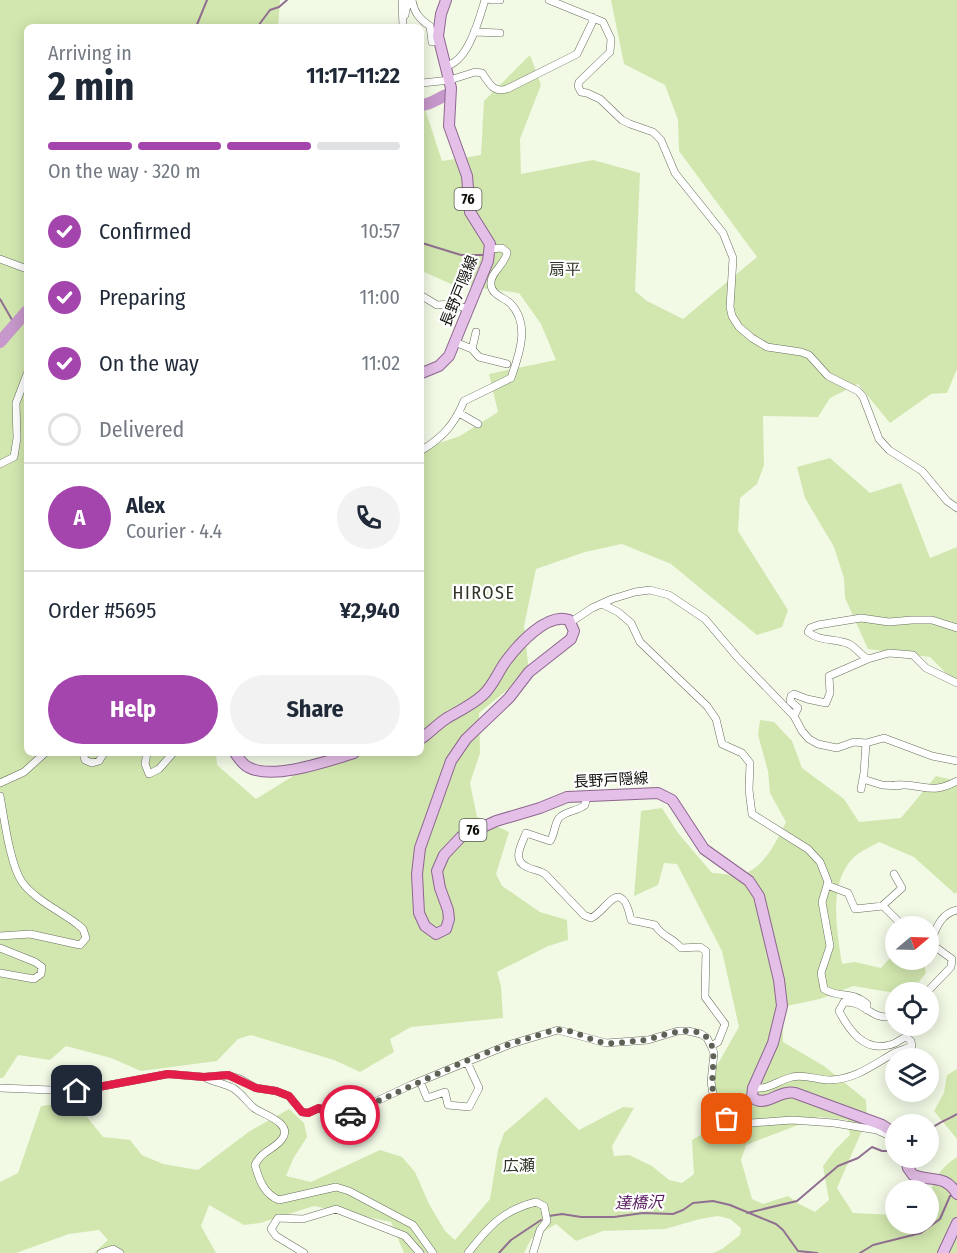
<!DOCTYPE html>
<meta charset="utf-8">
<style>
:root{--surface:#fff;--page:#f2f2f3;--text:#1f2937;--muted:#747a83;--line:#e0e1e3;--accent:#a444ad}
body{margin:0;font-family:"Fira Sans Condensed","Noto Sans JP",sans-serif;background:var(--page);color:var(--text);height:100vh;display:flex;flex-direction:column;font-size:22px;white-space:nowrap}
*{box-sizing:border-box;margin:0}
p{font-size:20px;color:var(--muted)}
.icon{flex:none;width:33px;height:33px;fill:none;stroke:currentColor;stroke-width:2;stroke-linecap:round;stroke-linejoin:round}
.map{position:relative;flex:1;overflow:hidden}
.details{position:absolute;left:24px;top:24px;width:400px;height:732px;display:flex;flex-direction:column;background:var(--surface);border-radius:9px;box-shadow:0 3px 15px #0003}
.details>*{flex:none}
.needle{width:39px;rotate:71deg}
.tools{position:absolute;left:885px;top:916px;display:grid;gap:12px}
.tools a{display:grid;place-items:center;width:54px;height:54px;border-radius:50%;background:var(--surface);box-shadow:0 3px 15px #0003;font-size:30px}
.pin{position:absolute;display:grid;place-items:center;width:51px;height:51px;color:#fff;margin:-26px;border-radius:12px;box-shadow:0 3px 9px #0006}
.courier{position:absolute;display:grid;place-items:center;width:60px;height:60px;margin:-30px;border:4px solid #e11d48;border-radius:50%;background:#fff;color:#222;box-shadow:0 2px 8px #0007}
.headline em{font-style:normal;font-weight:700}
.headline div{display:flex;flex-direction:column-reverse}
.headline{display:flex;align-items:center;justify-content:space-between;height:102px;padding:0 24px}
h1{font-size:39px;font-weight:700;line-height:45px}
.bar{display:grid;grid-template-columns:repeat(4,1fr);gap:9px 6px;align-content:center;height:72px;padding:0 24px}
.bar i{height:8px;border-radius:4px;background:var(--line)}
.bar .active{background:var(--accent)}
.bar p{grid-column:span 4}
.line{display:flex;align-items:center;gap:15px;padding:0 24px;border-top:2px solid var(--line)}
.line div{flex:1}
.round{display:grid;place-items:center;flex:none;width:63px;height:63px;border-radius:32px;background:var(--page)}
ol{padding:0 24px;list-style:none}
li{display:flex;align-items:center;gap:18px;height:66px}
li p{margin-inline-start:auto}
li .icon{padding:6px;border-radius:50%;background:var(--accent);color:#fff;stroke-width:4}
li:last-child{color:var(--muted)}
li i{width:33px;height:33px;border:3px solid var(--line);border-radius:50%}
.action{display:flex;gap:12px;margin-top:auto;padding:12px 24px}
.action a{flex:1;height:69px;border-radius:36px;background:var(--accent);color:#fff;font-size:24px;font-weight:700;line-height:69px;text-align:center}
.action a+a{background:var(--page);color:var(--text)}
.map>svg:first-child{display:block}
</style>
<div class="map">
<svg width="957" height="1253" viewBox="0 0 957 1253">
<rect width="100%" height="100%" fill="#f2fae6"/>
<!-- green -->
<path fill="#d2e7af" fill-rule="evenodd" d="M0 0H280L278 27H27V753H216L217 765 256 799 330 753H422V441L427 447 460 436 498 412 489 374 556 360 541 324 519 293 451 284 422 271V100L442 161 481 155 484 101 530 55 541 85 520 139 521 174 593 160 640 173 635 291 647 301 683 319 757 257 679 151 678 120 665 85 624 64 611 0H957V369L947 393 931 394 890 423 858 384 830 398 818 417 763 416 764 465 757 484 740 498 738 531 788 610 782 627 757 635 671 564 622 544 585 552 536 569 524 626 529 672 479 713 480 753 470 783 477 817 509 832 496 874 502 886 540 912 567 920 568 940 548 946 497 972 501 986 503 1018 411 1027 390 1039 394 1052 360 1072 334 1060 251 1035 238 1039 217 1061 141 1071 111 1058 66 1046 50 1060 18 1055 3 1078H0Z
M830 458 870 493 901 483 930 558 957 547V684L930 657 868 649 845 598 844 578 834 547 805 498 797 467Z
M760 720 774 722 792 741 802 768 844 799 859 822 901 818 936 776 957 781V892L955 894 914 857 879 842C873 846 865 849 859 853 826 877 837 931 842 964L855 962 881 968 890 958 895 956 896 960H923L926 973 910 993H895L853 986 820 999 782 1007 783 1042 824 1066 866 1100 867 1119 837 1188 853 1213 895 1215 896 1224H928C929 1194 930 1174 957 1157V1253H713L722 1249 740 1235 741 1228 730 1219 718 1216 700 1219 665 1229 603 1231 576 1241 556 1224 531 1239 524 1253H404L391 1222 314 1206 260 1223 244 1225 209 1205 201 1226 216 1253H94L108 1240 99 1230 69 1234 16 1253H0V1182L18 1173 41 1106 66 1103 87 1117 103 1137 130 1140 142 1155 163 1164 198 1170 250 1131 289 1109 304 1123 307 1137 293 1159 286 1176 311 1182 380 1150 402 1157 415 1172 429 1204 445 1231 455 1240 490 1199 498 1150 504 1133 546 1097 579 1130 623 1107 634 1108 612 1146 614 1156 629 1155 652 1166 669 1180 682 1183 694 1174 692 1140 711 1129 712 1074 739 1027 722 951 677 864 664 863 658 885 634 896 641 811 662 808 678 833 712 873C720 873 732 876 740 875 764 869 776 842 786 822L770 793 768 771 758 735ZM819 1117 847 1120 850 1135 835 1150 823 1166 829 1200 815 1212 799 1204 788 1196 763 1204 752 1199 741 1160 746 1145Z
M957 1069V1139L934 1111 944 1093 947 1075Z"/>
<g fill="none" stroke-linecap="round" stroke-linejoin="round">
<!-- stream -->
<path stroke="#906f91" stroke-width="2" d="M196 27 207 0
M255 27 258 26 270 10 279 7 287 0
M422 243 461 255H483
M0 299 15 325
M928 1131C938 1122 947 1120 957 1114
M747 1213 797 1201 838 1166 858 1158 872 1147 882 1151H896
M549 1216 562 1214 581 1217H614L643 1213 673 1214 683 1210 693 1203 713 1201 730 1205 776 1224 783 1230 798 1251 817 1253
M499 1253 511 1240 541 1220
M860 1253 873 1245 921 1233 940 1219 950 1196 954 1195"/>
<!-- river -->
<path stroke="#c798cb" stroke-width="12" d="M422 105C431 104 437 99 446 95
M0 342 27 311"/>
<!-- minor casing -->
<g stroke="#686e5d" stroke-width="8">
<path id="minor" d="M402 0 403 27
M491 0H500
M549 0 603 22 611 39 610 52 579 82 578 86 581 92 587 93 600 99 622 120 630 124 653 132 661 140 675 173 723 233 733 258 730 307 732 316 739 327 752 338 767 347 801 352 809 355 828 376 858 391 863 397 879 439 889 450 922 471 947 501 957 508
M403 15H405L408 0H412C414 12 419 19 430 26L432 42 438 41
M474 32 500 33
M445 66C468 63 479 19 485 0
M422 83 450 80 475 72 482 73C490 84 493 93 507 89L577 54 592 23V17
M0 259 27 269
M422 296 437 305 453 304 468 309
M455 342 472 349 476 332
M472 349 479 357 507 364
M459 413 478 424
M422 450C443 437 454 425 464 401L511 378C519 355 531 324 510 303 503 297 492 295 491 285 489 273 506 264 507 252L502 248 490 249
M0 464 14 457 17 438 16 403 27 374
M602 604 618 612 631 623 640 642 707 706 716 719 722 744 742 753 750 763 749 790 752 814 808 849 820 862 828 882 822 902 830 946 821 973 824 989C839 999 851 990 867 1004V1010
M571 622 592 608 612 599 635 592 650 590 669 595 705 619 738 658 794 716 802 731 809 739 818 744 837 748 854 742 866 743 884 738 932 756 957 761
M868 659 889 653 913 655 926 668 957 683
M794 716 798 708 790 701 791 696 794 694 807 699 826 703 830 693 829 676 868 659C860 655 857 648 849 644 836 638 820 642 808 632L810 628 818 625 861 618 889 622 912 620H932L957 628
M83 753 85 760 92 763 99 761 104 753
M147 753 145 764 149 774 159 769 173 753
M863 779 882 785 899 786
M0 783 24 772 45 753
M895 785C923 783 929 796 957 781
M861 789 864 773 866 743
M587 795 585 805C578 811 565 811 559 818 554 825 555 834 550 841L526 833C522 844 511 860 527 867 533 870 539 870 545 874L584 915 591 918C606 912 621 873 631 920L655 925C663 938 671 936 681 948L700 947 706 951 705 997 725 1024 718 1042 711 1046
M0 796C4 817 10 865 22 882 34 899 60 911 77 924L83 929 86 938 80 945 30 934 0 936
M827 885 848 893 855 909 883 906 904 927
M882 906 902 888 894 874
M0 948 35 962 42 967 41 974 34 979 0 973
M926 993 951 967 952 959 930 943C936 929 940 914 957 910
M206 1078C215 1082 225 1084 233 1088 241 1093 247 1102 254 1108 262 1114 294 1123 282 1139 274 1150 262 1150 255 1165 259 1180 264 1194 279 1200L336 1187 349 1191 413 1225 433 1253
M420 1081 427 1098 445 1092 448 1105 469 1107 479 1088 467 1062
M0 1088 77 1091 168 1074 204 1077 228 1075 240 1079 256 1088 276 1091 289 1096 302 1112 308 1113 319 1108 324 1111 330 1124 339 1128 345 1127 350 1117 349 1114 411 1085 486 1054 511 1044 558 1030 606 1043 648 1040 678 1031H688L701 1034 707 1038 711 1046 714 1053 711 1082 714 1100 719 1111 727 1119 751 1123 792 1120 834 1123 877 1130 890 1136 895 1135
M753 1088C768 1090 777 1081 792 1077 805 1074 817 1080 830 1080 856 1079 873 1065 894 1053 900 1050 906 1049 912 1046L911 1041 906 1037C900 1039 896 1044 889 1045 864 1052 849 1030 839 1011L844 1002C867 1001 870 1022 896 1016
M101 1253 113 1249 120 1253
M304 1253 276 1236 271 1229 278 1218 303 1219 336 1209 405 1236 420 1253
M468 1253C488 1227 503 1210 536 1202L544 1206 547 1221 540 1230 533 1253"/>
</g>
<!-- primary casing -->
<g stroke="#8d668f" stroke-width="12">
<path id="primary" d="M422 373 439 366 449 356 488 261 490 244 470 212 467 176 449 126 451 88 438 36 441 14 446 0
M422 738C430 732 438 724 447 718 459 711 472 705 483 695 493 686 498 672 506 661 518 645 547 612 569 620L574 631 571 639 529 672 509 698 466 739 451 761 420 848 417 874 419 913 425 926 436 934 446 929 449 919 448 910 440 888 437 871 444 855 461 837 496 821 540 808 567 797 658 793 672 800 704 849 749 881 759 896 779 980 782 1006 773 1043 753 1088 752 1097C765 1109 779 1089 795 1093L882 1125 896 1134
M235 753C239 758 242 764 248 767 272 781 328 761 354 753
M906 1158 908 1168 913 1175C932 1182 945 1174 957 1194
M943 1253 957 1223"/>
</g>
<!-- minor -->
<use href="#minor" stroke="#fff" stroke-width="7"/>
<!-- primary -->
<use href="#primary" stroke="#e4bfe7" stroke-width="10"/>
</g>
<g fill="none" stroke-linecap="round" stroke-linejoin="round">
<!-- done -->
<path stroke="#5e6256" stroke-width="6" stroke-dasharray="0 10.8" d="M350 1115C357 1107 374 1103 385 1098 433 1076 481 1052 532 1037 540 1035 550 1030 559 1030 575 1029 590 1042 607 1043 617 1044 628 1041 639 1041 657 1039 688 1023 705 1036 726 1052 697 1091 727 1119"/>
<!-- route -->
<path stroke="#e11d48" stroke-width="8" d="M77 1091 168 1074 204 1077 228 1075 256 1088 276 1091 289 1096 302 1112 308 1113 319 1108 324 1111 330 1124 339 1128 345 1127 350 1115"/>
</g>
<g text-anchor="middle" stroke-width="4.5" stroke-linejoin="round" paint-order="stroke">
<!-- shield labels -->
<g fill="#fff" stroke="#565853" stroke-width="1.5">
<rect x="454.5" y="188" width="27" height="22" rx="4.5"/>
<rect x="459.5" y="819" width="27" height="22" rx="4.5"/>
</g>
<g font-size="14" font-weight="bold" fill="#0e1009">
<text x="468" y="204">76</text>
<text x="473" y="835">76</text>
</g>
<!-- street labels -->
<g font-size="15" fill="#0e1009" stroke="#fff">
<text transform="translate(459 291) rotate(-68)" y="5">長野戸隠線</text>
<text transform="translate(611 780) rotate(-3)" y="5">長野戸隠線</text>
</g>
<!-- neighbourhood labels -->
<g font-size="16" fill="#2f3526" stroke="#fff">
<text x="565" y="275">扇平</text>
<text x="519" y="1171">広瀬</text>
</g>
<!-- water labels -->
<g font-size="16" font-style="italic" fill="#5b2261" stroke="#fff">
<text transform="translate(639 1202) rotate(-1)" y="6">達橋沢</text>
</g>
<!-- quarter labels -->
<g font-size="18" letter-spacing="1.5" fill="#2f3526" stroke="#fff">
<text x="484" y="599">HIROSE</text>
</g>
</g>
</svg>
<div class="tools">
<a><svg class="needle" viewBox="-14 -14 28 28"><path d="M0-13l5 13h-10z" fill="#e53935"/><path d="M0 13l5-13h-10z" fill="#747a83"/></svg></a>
<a><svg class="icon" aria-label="locate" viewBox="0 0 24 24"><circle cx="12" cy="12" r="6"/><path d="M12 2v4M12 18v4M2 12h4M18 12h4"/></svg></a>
<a><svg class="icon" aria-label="layers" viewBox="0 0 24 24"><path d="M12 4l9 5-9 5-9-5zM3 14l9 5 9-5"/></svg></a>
<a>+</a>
<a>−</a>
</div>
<div class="pin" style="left:727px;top:1119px;background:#ea580c"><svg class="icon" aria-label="bag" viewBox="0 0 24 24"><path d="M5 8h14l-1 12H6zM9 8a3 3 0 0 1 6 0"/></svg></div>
<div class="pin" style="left:77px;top:1091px;background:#1f2937"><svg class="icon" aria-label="home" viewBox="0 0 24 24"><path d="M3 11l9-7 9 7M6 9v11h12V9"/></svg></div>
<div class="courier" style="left:350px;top:1115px"><svg class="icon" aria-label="car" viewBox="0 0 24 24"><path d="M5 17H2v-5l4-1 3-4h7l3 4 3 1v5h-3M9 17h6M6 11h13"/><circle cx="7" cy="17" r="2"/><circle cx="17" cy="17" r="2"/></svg></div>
<section class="details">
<div class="headline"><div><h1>2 min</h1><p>Arriving in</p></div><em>11:17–11:22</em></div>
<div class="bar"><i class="active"></i><i class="active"></i><i class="active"></i><i></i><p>On the way · 320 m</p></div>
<ol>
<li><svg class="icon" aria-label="check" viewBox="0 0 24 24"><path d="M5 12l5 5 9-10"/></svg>Confirmed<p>10:57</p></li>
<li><svg class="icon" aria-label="check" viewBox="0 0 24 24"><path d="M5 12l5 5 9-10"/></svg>Preparing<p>11:00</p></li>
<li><svg class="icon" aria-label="check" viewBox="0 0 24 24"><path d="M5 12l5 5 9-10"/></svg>On the way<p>11:02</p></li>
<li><i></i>Delivered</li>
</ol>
<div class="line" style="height:108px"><b class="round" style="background:var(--accent);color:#fff">A</b><div><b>Alex</b><p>Courier · 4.4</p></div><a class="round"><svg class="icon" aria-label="phone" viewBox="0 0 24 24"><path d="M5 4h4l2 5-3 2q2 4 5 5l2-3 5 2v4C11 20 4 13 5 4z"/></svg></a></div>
<div class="line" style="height:78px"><div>Order #5695</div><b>¥2,940</b></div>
<div class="action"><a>Help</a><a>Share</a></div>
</section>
</div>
